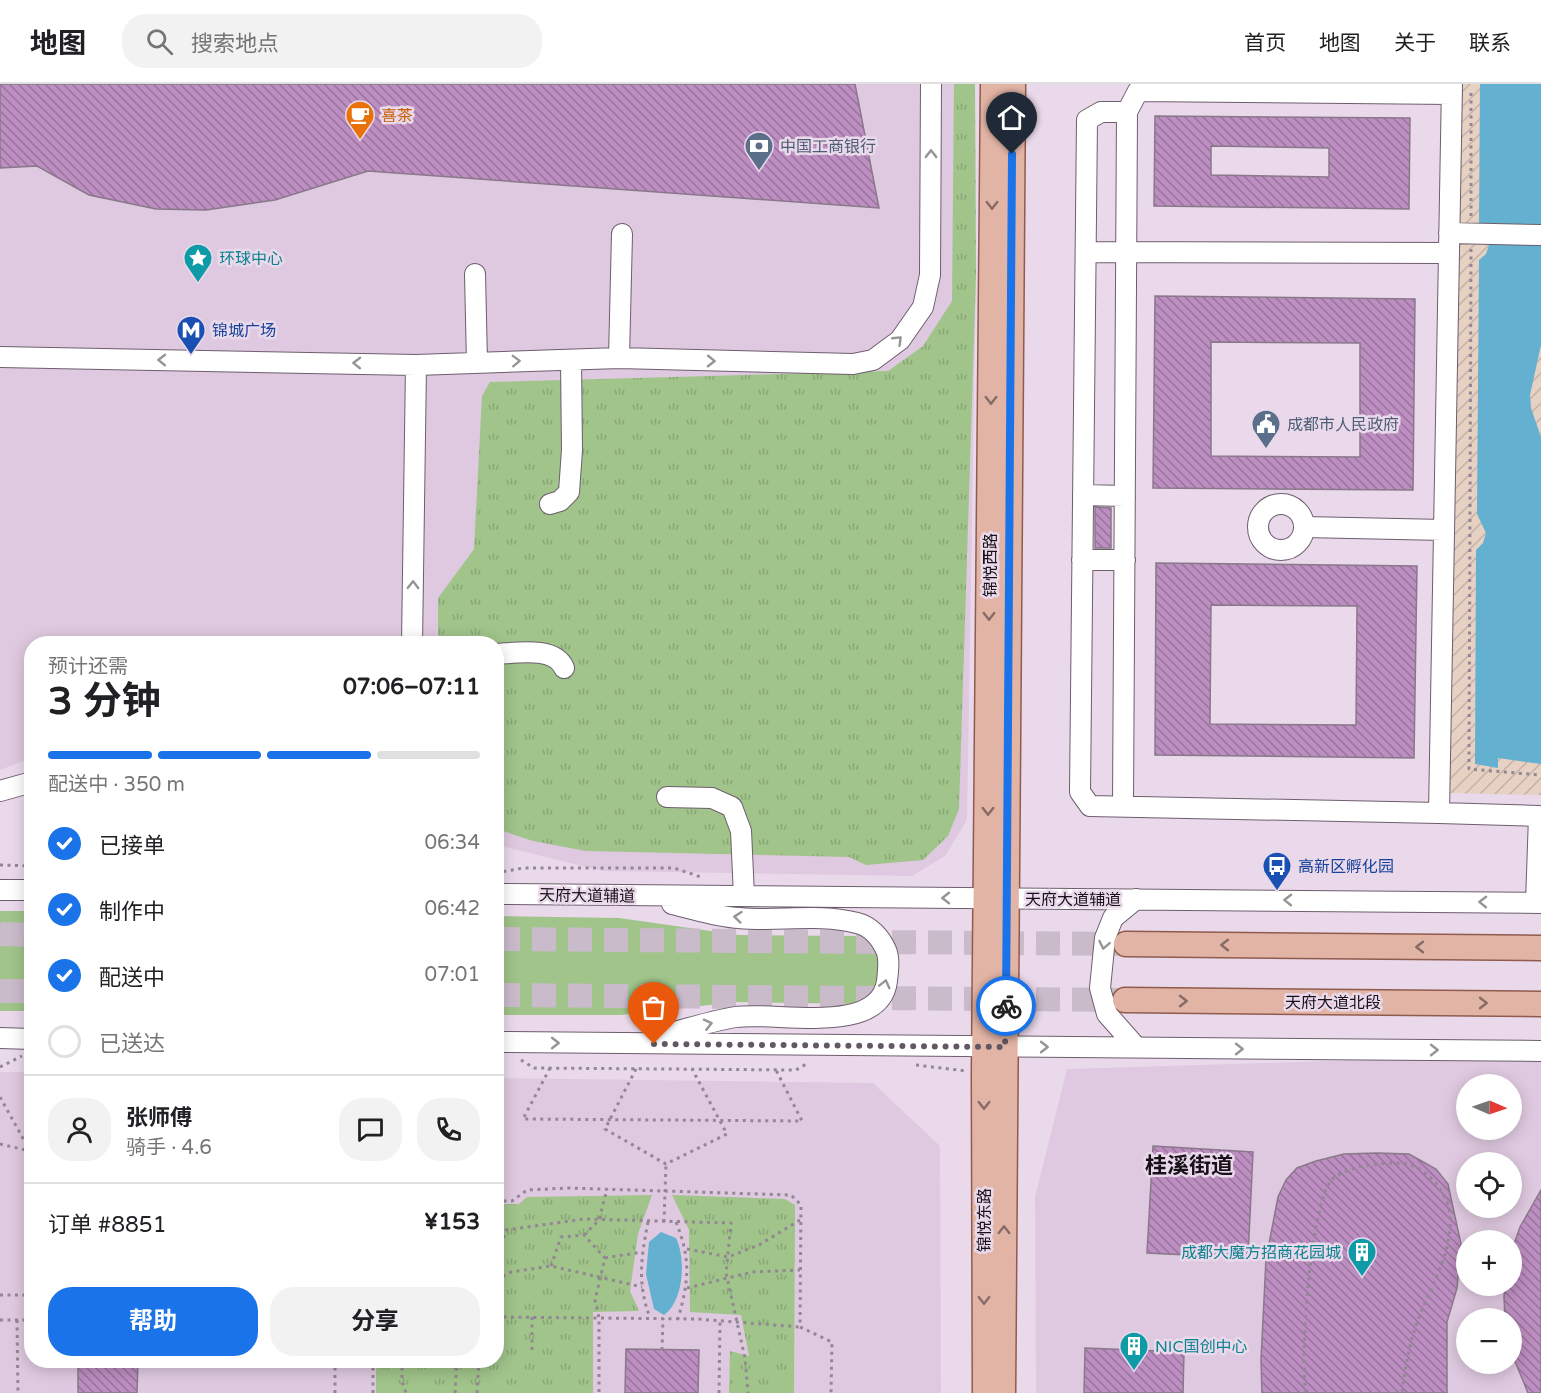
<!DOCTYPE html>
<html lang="zh">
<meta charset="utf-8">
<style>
:root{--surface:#fff;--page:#f2f2f2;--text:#202124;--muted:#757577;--line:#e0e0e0;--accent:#1a73e8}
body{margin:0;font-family:"Varela Round","Noto Sans SC",sans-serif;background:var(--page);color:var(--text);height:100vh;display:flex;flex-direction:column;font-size:22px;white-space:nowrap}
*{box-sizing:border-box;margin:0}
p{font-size:20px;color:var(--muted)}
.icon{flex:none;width:33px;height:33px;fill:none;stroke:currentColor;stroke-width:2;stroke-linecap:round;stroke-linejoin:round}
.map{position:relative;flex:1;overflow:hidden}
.sheet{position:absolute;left:24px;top:552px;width:480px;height:732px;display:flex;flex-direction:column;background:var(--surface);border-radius:24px;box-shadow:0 3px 15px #0003}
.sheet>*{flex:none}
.needle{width:39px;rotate:92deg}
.fabs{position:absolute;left:1456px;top:990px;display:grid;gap:12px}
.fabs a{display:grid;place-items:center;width:66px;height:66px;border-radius:50%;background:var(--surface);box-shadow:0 3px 15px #0003;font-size:30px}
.pin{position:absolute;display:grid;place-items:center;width:51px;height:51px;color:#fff;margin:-62px -26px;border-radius:50% 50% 50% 0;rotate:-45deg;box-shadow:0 0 6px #0007}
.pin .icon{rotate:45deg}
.courier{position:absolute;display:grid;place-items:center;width:60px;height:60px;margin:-30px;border:4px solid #1a73e8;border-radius:50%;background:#fff;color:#222;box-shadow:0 2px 8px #0007}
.headline em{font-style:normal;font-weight:700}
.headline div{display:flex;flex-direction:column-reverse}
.headline{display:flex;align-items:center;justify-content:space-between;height:102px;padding:0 24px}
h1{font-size:39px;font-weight:700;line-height:45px}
.bar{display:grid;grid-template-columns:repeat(4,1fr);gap:9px 6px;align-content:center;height:72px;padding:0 24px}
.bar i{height:8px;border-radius:4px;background:var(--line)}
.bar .current{background:var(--accent)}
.bar p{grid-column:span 4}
.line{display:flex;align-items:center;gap:15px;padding:0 24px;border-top:2px solid var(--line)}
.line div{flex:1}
.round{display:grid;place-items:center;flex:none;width:63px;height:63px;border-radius:24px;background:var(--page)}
ol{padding:0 24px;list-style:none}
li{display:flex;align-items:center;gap:18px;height:66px}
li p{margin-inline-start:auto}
li .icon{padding:6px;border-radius:50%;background:var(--accent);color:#fff;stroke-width:4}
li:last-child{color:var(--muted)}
li i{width:33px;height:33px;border:3px solid var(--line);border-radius:50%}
.button{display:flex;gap:12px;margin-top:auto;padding:12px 24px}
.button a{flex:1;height:69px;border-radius:24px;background:var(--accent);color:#fff;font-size:24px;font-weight:700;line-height:69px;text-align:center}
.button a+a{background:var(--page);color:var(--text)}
header{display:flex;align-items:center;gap:36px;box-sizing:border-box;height:84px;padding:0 30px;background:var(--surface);border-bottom:2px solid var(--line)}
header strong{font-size:28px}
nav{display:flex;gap:33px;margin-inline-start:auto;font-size:21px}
.search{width:420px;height:54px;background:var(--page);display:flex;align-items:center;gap:15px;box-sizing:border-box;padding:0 21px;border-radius:24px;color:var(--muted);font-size:22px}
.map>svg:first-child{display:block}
</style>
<header>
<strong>地图</strong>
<div class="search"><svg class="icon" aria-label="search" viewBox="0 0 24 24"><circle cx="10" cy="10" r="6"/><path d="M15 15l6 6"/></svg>搜索地点</div>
<nav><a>首页</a><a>地图</a><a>关于</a><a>联系</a></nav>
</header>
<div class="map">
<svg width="1541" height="1309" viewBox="0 0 1541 1309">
<defs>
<pattern id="industrial-furrows" width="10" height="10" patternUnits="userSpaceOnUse" patternTransform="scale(1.5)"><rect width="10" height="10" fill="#e6d1c3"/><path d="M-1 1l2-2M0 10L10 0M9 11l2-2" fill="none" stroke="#c5b2a7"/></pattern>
<pattern id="park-tufts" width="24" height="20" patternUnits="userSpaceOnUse" patternTransform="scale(1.5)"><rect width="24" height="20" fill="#a0c48a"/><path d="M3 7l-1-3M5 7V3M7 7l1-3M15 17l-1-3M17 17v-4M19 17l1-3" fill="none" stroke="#89a776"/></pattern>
<pattern id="building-back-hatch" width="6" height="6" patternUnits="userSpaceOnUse" patternTransform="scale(1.5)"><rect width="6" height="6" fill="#bd8ec1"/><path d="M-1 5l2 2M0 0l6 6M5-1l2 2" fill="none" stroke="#99739c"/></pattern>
</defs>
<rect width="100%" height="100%" fill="#ead9eb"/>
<!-- built -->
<path fill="#dfc9e0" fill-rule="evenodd" d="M0 0H975L976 192 967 736 945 772 912 792 603 787 497 761 496 560H32L31 674 0 686Z
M1432 974 1541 977V1309H1036L1035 1113 1067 985ZM1467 1000H1512V1046H1467ZM1467 1078H1512V1124H1467ZM1467 1156H1512V1202H1467ZM1467 1234H1512V1280H1467Z
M0 988H31L32 1276H496L497 994 873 999 940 1062 941 1309H0Z"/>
<!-- industrial -->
<path fill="url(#industrial-furrows)" d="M1458 0H1541V711L1448 709Z"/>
<!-- grass -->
<path fill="#a0c48a" d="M0 827H31V927H0Z
M497 832 619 834 739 851 855 852C884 858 881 872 884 898L862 920 736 918 621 931H497Z"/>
<!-- park -->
<path fill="url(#park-tufts)" d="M954 0H975L976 192 959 725 948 752 923 776 866 781 849 773 586 767 533 757 497 745 496 560H438V514L474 465 482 312 490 298 888 287 923 262 952 217Z
M652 1111 638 1150 630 1207 639 1227 593 1228V1309H376V1277L496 1276 497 1120H519L527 1113Z
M672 1111 785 1115 795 1121 794 1309H729L730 1267 749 1272 741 1231 690 1228 689 1146Z"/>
<!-- water -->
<path fill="#64b0d1" d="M1480 0H1541V261L1530 311 1531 324 1541 353V680L1498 674V684L1475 680 1476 466 1483 459 1486 449 1477 430 1479 176 1486 170 1490 158 1479 140Z
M661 1148 676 1154C686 1174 684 1217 664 1231L654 1225 646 1190 649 1158Z"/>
<!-- building -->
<path fill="url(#building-back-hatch)" stroke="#887989" stroke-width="1.5" fill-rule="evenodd" d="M0 0H855L879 124 368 87 275 116 206 126 156 125 89 111 37 82 0 84Z
M1155 32 1410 34 1409 125 1154 122ZM1211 62 1329 64V93L1211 91Z
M1155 212 1415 215 1413 406 1153 404ZM1211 258 1360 259V373L1211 372Z
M1095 423 1111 424V464H1095Z
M1156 479 1417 482 1414 674 1155 671ZM1211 521 1357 522 1356 641 1210 640Z
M1153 1062 1253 1068 1248 1174 1147 1169Z
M1377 1069 1409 1070 1436 1085 1448 1100 1461 1160 1457 1204 1447 1238V1309H1262L1261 1276 1266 1175 1278 1113 1286 1096 1297 1084 1316 1077 1344 1070Z
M1541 1106V1309H1528L1512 1270V1234H1505L1504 1213 1505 1202H1512V1166L1520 1143Z
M1085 1264 1184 1268 1183 1309H1084Z
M626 1265 699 1266 698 1309H625Z
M78 1276H138L137 1309H78Z"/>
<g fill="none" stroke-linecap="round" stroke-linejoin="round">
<!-- major-tunnel -->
<path stroke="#cabbcb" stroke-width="24" stroke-dasharray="24 12" stroke-linecap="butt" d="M0 850 32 851
M496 855 1126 860
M0 907H32
M496 911 1124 916"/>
<!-- minor casing -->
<g stroke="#6d5e6d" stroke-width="22">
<path id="minor" d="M1452 0 1439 729 1539 732 1536 819
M1449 149 1541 151
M1086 168 1449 169
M475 190 477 279
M0 273 416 281 619 274 853 280 873 276 900 256 923 223 930 191 931 0
M619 274 622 150
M1083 411 1125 412
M550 420 560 417 569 408 572 366 571 276
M1258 443a23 23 0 1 1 46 0a23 23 0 1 1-46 0Z
M1304 443 1444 446
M1082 476H1125
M412 560 416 281
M496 570C516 569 555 562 564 584
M0 707 32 698
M667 713 712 714 732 723 741 747 744 812
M1123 722 1127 28
M1439 729 1090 722 1080 708 1087 36 1101 28H1127L1138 7 1452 10
M0 806H32
M496 810 1541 819
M1136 815 1113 834 1105 854 1100 904 1107 930 1137 964
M657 953C683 946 710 937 736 933 775 927 880 953 887 897 888 888 890 875 886 866 880 853 870 842 857 839 819 829 777 838 739 834 717 833 694 825 672 820
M0 954 32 955
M496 958 1541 967"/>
</g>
<!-- major casing -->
<g stroke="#8f5b4d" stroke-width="27">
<path id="major" d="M1126 860 1541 864
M1125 916 1541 920
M985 1309 984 989 993 0
M1003 1309 1013 0"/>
</g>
<!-- path -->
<path stroke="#938794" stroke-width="3" stroke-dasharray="3 4.5" stroke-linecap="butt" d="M1471 132V6
M1471 165 1469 685 1541 691
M0 781 32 782
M496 789 523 784H674L701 793
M521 976 534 984 796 986 808 979
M916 981 966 987
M0 983 22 972
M550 984 523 1035 802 1037 776 986
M636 985 605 1045 666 1080 727 1050 692 985
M0 1013 30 1067V1119
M0 1060 30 1067
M496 1117H512L527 1106 568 1104 791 1111 801 1121 800 1243 832 1258 831 1309
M648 1138C641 1175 637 1198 650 1234
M664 1138 666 1080
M676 1138C691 1176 689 1196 678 1235
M584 1151 599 1136 607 1105
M687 1165 728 1173 759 1161 800 1136
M605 1174 642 1168
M496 1175 506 1146 584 1135 731 1139 726 1189 745 1274 748 1309
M551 1182 561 1153 584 1151 605 1174 595 1216 599 1234V1309
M496 1196 511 1188 551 1182 642 1203
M687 1204 752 1188 800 1186
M0 1211H32
M496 1233 697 1235 800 1243
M0 1236H32
M17 1236 18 1309
M29 1236V1211
M532 1266V1233
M662 1266 663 1234
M335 1276V1309
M402 1276V1297L406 1309
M373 1309V1276
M455 1309 457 1276
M477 1309 479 1276
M719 1309 720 1237
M1306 1309C1300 1272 1310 1127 1330 1098 1341 1081 1399 1074 1416 1083 1432 1091 1448 1112 1450 1130 1453 1175 1425 1209 1413 1251 1408 1269 1404 1290 1402 1309"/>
<!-- minor -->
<use href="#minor" stroke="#fff" stroke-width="20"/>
<!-- major -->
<use href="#major" stroke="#e2b4a5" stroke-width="24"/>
</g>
<!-- one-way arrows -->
<defs><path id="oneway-chevron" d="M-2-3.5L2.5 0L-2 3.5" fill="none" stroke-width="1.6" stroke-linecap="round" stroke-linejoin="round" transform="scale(1.5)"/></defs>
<g stroke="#979497">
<use href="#oneway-chevron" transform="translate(931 70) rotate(-90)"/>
<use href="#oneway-chevron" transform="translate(898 256) rotate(-44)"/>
<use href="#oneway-chevron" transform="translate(162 276) rotate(-179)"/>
<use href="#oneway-chevron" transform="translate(516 277) rotate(-2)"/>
<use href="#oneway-chevron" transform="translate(711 277) rotate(1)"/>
<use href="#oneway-chevron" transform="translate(357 279) rotate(-179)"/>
<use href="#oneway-chevron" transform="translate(413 501) rotate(-89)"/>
<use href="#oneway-chevron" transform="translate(946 814) rotate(-180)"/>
<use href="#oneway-chevron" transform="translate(1288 816) rotate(-179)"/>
<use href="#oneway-chevron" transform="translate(1483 818) rotate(-179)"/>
<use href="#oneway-chevron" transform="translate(738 833) rotate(-174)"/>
<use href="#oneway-chevron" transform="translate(1104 861) rotate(101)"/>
<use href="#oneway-chevron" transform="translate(885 900) rotate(-76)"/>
<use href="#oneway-chevron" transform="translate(708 940) rotate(-14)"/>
<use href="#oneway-chevron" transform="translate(555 959)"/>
<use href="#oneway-chevron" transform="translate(1044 963)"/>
<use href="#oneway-chevron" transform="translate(1239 965)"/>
<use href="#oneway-chevron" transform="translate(1434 966)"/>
</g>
<g stroke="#876b66">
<use href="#oneway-chevron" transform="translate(992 121) rotate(90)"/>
<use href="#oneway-chevron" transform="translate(991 316) rotate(90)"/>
<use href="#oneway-chevron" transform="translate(989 532) rotate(90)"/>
<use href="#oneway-chevron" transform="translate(988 727) rotate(90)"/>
<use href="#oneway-chevron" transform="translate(1225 861) rotate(-180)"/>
<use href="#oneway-chevron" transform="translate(1420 863) rotate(-180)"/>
<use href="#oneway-chevron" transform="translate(1183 917)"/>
<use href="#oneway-chevron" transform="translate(1483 919)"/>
<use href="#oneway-chevron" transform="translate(984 1021) rotate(90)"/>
<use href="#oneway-chevron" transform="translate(1004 1146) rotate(-90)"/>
<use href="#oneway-chevron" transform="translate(984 1216) rotate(90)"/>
</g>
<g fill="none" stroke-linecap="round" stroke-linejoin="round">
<!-- done -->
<path stroke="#625862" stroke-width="6" stroke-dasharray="0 10.8" d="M654 960 1005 963 1006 922"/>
<!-- route -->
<path stroke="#1a73e8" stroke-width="8" d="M1006 922 1012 70"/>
</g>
<!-- icons -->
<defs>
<g id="cafe-pin" transform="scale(1.5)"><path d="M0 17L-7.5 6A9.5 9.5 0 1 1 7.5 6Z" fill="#e8710a" stroke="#ead9eb"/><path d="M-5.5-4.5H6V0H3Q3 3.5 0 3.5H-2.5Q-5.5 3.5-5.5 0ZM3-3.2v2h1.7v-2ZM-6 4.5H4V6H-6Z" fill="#fff"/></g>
<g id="bank-pin" transform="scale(1.5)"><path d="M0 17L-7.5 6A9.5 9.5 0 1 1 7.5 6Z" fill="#5c6f8a" stroke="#ead9eb"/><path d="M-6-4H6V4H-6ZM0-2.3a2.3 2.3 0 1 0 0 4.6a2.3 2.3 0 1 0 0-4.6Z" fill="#fff"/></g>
<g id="sight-pin" transform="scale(1.5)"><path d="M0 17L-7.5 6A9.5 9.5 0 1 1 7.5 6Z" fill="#0f9aa8" stroke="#ead9eb"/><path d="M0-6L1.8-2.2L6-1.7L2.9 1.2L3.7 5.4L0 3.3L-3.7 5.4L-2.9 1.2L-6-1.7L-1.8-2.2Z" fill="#fff"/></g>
<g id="metro-pin" transform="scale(1.5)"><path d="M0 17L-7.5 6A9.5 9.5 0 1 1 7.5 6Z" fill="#1a4fb4" stroke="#ead9eb"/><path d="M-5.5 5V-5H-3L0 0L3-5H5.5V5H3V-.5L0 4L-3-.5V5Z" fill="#fff"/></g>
<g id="civic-pin" transform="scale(1.5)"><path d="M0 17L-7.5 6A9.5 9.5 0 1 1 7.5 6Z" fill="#5c6f8a" stroke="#ead9eb"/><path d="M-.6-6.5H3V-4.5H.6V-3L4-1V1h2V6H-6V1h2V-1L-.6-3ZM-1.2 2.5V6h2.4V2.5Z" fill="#fff"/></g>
<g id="bus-pin" transform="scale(1.5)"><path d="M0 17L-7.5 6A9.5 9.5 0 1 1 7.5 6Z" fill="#1a4fb4" stroke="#ead9eb"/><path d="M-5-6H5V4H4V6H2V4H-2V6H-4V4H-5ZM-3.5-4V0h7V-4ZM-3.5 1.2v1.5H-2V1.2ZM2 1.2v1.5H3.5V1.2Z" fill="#fff"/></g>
<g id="building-pin" transform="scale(1.5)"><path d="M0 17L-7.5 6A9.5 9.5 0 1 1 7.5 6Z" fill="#0f9aa8" stroke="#ead9eb"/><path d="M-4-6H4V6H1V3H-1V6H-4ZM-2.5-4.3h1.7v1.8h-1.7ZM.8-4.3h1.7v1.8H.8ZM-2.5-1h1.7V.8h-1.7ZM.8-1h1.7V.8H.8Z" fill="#fff"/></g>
</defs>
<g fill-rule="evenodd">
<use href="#cafe-pin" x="360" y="31"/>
<use href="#bank-pin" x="759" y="62"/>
<use href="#sight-pin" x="198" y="174"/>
<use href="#metro-pin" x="191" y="246"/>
<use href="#civic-pin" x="1266" y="340"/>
<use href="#bus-pin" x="1277" y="782"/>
<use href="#building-pin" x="1362" y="1168"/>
<use href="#building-pin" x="1134" y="1262"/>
</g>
<g text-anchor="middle" stroke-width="5" stroke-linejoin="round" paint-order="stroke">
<!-- food labels -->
<g font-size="16" fill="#c56008" stroke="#ead9eb" text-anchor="start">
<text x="381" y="37">喜茶</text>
</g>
<!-- service labels -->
<g font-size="16" fill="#4e5e75" stroke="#ead9eb" text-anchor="start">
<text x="780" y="68">中国工商银行</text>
<text x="1287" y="346">成都市人民政府</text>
</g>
<!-- culture labels -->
<g font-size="16" fill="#0d838f" stroke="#ead9eb" text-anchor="start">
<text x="219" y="180">环球中心</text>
<text x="1341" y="1174" text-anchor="end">成都大魔方招商花园城</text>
<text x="1155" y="1268">NIC国创中心</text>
</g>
<!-- transit labels -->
<g font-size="16" fill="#164399" stroke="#ead9eb" text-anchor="start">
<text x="212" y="252">锦城广场</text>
<text x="1298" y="788">高新区孵化园</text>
</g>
<!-- street labels -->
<g font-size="16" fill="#181218" stroke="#ead9eb">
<text transform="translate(990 481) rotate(-90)" y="6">锦悦西路</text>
<text transform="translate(587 811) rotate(1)" y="6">天府大道辅道</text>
<text x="1073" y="821">天府大道辅道</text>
<text x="1333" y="924">天府大道北段</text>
<text transform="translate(984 1136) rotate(-90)" y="6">锦悦东路</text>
</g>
<!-- district labels -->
<g font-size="22" font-weight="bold" fill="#181218" stroke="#ead9eb">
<text x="1189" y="1089">桂溪街道</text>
</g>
</g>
</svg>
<div class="fabs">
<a><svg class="needle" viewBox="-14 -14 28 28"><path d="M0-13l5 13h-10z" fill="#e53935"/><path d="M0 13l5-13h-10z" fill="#757577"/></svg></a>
<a><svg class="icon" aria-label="locate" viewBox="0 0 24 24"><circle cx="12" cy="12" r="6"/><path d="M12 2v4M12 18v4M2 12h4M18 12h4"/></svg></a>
<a>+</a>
<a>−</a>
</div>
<div class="pin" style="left:654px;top:960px;background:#ea580c"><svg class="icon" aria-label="bag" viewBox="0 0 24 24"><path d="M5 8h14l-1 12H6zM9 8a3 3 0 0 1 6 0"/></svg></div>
<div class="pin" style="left:1012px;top:70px;background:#1f2937"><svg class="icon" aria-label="home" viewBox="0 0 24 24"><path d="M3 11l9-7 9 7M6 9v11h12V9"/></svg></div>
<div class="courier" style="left:1006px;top:922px"><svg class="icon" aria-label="bike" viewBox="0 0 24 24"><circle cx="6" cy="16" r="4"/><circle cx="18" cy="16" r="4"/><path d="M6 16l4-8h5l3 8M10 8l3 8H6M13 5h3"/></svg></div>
<section class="sheet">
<div class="headline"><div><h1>3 分钟</h1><p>预计还需</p></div><em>07:06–07:11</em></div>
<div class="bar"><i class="current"></i><i class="current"></i><i class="current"></i><i></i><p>配送中 · 350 m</p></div>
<ol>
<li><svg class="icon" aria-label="check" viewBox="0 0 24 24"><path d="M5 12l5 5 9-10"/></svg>已接单<p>06:34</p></li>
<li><svg class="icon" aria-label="check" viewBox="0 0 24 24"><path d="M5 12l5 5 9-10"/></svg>制作中<p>06:42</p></li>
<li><svg class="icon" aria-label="check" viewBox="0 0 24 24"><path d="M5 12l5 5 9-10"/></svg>配送中<p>07:01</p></li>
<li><i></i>已送达</li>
</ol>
<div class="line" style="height:108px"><a class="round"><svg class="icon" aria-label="person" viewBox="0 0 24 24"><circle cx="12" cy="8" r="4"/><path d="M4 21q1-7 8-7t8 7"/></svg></a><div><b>张师傅</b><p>骑手 · 4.6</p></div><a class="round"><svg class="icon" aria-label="chat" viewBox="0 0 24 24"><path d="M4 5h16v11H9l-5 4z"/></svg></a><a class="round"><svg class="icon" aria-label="phone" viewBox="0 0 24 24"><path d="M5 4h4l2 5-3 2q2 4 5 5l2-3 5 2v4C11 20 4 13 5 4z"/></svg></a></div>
<div class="line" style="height:78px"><div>订单 #8851</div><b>¥153</b></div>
<div class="button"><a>帮助</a><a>分享</a></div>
</section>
</div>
